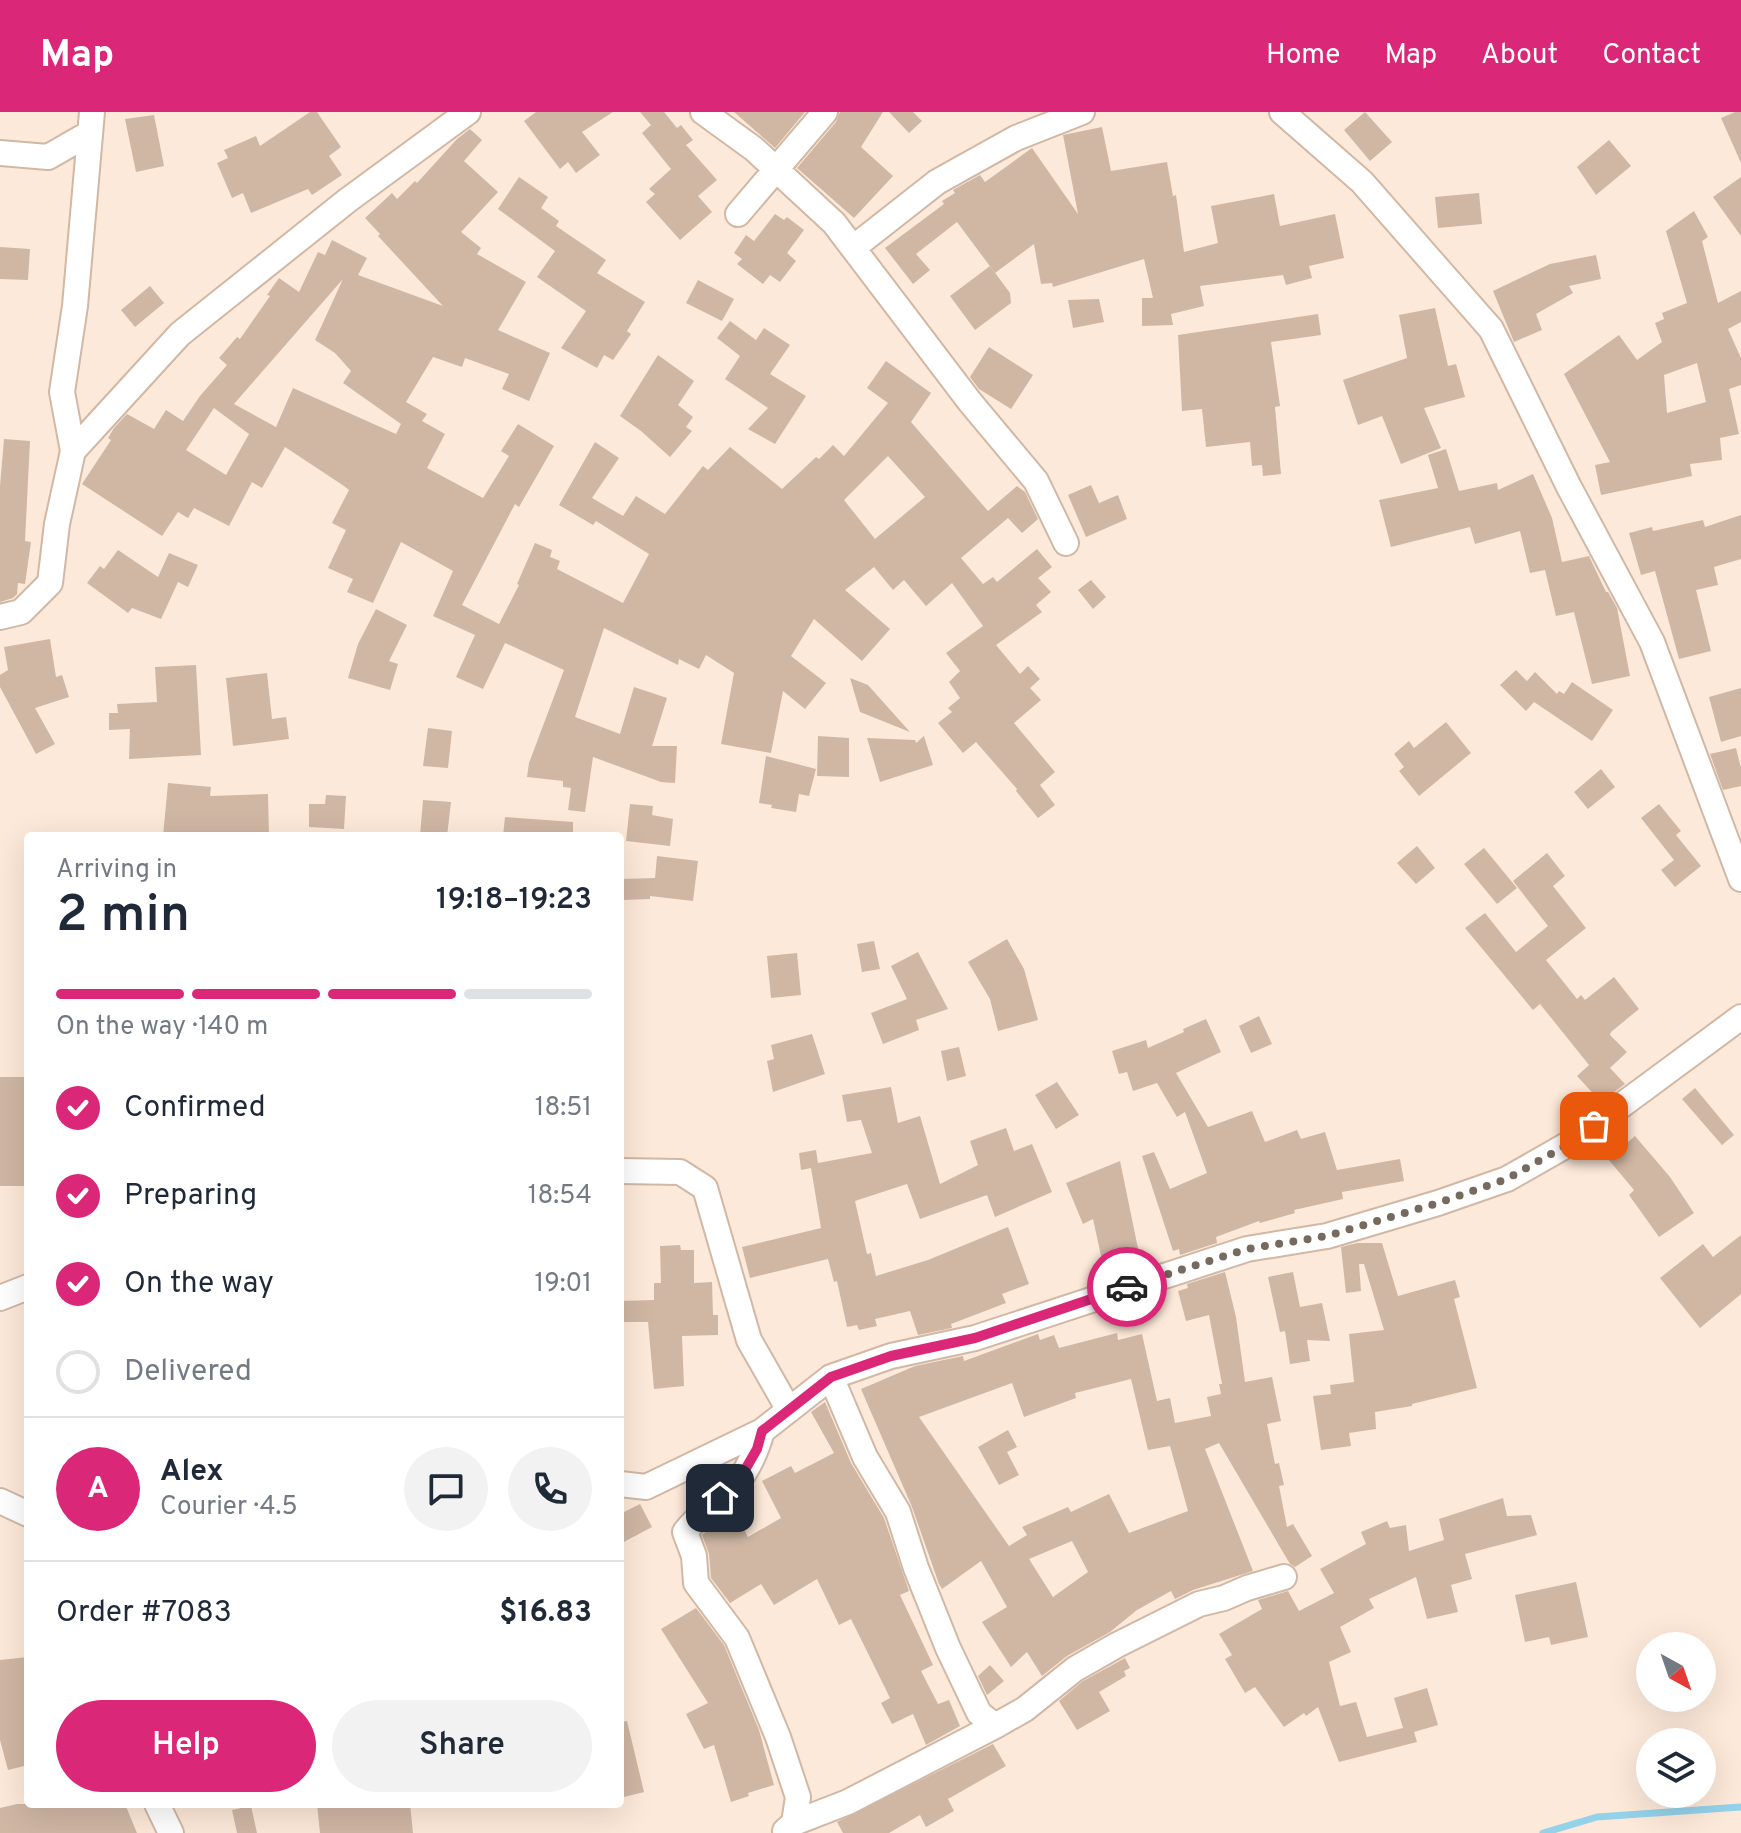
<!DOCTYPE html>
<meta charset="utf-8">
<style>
:root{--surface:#fff;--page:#f2f2f3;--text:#1f2937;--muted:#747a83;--line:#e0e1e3;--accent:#db2777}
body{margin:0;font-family:Overpass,sans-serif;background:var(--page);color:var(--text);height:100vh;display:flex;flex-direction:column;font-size:30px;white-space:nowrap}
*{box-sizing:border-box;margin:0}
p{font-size:26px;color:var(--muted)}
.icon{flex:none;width:44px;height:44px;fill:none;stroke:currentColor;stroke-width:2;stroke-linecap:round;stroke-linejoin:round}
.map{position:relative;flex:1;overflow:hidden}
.sheet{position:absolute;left:24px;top:720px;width:600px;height:976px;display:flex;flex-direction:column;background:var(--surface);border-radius:8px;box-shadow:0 8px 32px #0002}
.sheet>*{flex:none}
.needle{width:52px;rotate:140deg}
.controls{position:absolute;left:1636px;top:1520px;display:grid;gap:16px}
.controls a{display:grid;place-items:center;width:80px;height:80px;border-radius:50%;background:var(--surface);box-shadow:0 8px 32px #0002;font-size:40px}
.pin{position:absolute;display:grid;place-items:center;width:68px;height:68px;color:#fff;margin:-34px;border-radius:16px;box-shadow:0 4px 12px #0006}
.courier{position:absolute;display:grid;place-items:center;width:80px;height:80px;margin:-40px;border:6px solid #db2777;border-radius:50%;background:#fff;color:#222;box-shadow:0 2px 10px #0007}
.summary em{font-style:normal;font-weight:600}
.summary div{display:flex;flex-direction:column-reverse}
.summary{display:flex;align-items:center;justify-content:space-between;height:136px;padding:0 32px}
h1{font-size:52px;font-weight:600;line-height:60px}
.bar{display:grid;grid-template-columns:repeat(4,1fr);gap:12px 8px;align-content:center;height:96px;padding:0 32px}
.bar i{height:10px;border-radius:6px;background:var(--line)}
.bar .active{background:var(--accent)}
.bar p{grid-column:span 4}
.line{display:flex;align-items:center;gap:20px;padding:0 32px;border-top:2px solid var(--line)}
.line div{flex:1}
.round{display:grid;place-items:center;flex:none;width:84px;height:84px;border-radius:42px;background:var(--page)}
ol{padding:0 32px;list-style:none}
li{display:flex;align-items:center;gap:24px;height:88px}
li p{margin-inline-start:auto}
li .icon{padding:8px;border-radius:50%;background:var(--accent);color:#fff;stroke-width:4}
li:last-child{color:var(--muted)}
li i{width:44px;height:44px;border:4px solid var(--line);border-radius:50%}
.button{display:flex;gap:16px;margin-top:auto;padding:16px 32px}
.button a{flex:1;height:92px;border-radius:48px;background:var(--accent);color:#fff;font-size:32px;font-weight:600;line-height:92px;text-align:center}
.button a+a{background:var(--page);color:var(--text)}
header{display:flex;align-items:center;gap:48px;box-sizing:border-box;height:112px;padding:0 40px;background:var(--accent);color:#fff}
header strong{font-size:38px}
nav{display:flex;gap:44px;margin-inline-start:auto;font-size:28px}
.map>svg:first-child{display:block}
</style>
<header>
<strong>Map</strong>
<nav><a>Home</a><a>Map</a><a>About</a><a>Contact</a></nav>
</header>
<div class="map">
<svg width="1741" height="1721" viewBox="0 0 1741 1721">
<rect width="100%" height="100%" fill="#fde9d9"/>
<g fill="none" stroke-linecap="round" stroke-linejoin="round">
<!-- stream -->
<path stroke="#94d2ea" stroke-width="7" d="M1543 1721 1597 1705 1741 1695"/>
</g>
<!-- building -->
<path fill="#d0b7a4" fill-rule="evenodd" d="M310 0H317L341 35 329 44 342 63 312 83 308 77 251 101 243 81 232 86 217 51 228 46 224 38 256 24 260 34Z
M536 0H613L582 20 600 43 576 61 568 50 560 57 524 9Z
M640 0H664L677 16 681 13 693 28 686 33 717 68 698 84 712 100 680 128 646 90 655 82 649 77 671 57 642 21 651 13Z
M734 0H805L775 36Z
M840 0H883L861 35 893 64 854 106 797 56 836 10Z
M889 0H913L922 9 909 21Z
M1365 0 1392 30 1370 49 1344 18Z
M1735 0H1741V51L1721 6Z
M154 3 164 54 136 60 125 7Z
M1102 15 1111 59 1167 50 1173 84 1176 83 1184 140 1218 131 1211 94 1274 82 1280 114 1335 102 1344 146 1309 154 1312 166 1286 173 1283 163 1200 174 1204 194 1171 202 1173 213 1142 214V186H1153L1144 147 1053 175 1052 171 1041 172 1034 132 995 161 957 110 916 142 930 158 913 172 885 136 944 92 942 89 955 81 953 78 980 63 985 70 1032 36 1078 102 1063 23Z
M470 17 482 28 464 49 498 80 461 120 481 136 477 142 526 170 498 218 550 241 529 289 502 277 509 262 465 246 462 255 433 245 406 290 427 302 422 309 445 322 427 356 483 386 509 344 501 339 518 312 554 334 519 395 515 392 462 493 499 512 519 473 517 472 535 431 552 438 550 445 560 449 557 457 623 491 649 442 596 409 593 413 559 393 595 330 619 346 592 386 623 404 636 384 665 402 703 354 708 358 730 335 782 377 816 345 819 347 833 333 844 344 888 291 867 276 886 249 931 281 911 310 988 399 1017 374 1025 380 1038 407 1022 421 1008 406 961 446 983 472 993 465 997 470 1037 437 1052 455 1038 466 1051 480 1036 493 1042 500 996 533 1020 562 1028 554 1040 567 1030 576 1041 588 1014 611 1055 660 1040 673 1055 693 1038 706 1016 679 1017 677 976 630 963 641 938 611 952 600 948 596 960 586 949 570 960 559 946 541 983 514 952 471 926 494 904 468 893 478 874 455 845 478 890 517 862 549 814 507 791 544 826 571 805 597 783 579 771 641 721 632 734 561 706 543 699 557 679 547 678 553 604 516 575 605 620 622 634 575 667 586 652 634H677L675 671 661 670 593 645 585 700 568 698 571 676 563 675V669L527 665 529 651 564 558 505 531 483 577 456 565 475 523 433 504 453 459 401 430 373 491 347 480 353 467 328 456 346 418 332 411 349 378 344 374 285 335 262 376 252 370 229 414 194 396 188 406 178 400 162 424 82 372 111 328 108 326 114 316 127 302 154 317 166 298 183 309 200 284 227 253 219 246 237 225 240 227 270 184 267 183 279 166 299 180 318 140 325 143 332 128 367 146 358 163 443 194 378 124 380 122 365 106 392 81 397 87 415 69 417 71 457 27ZM343 167 315 228 335 241 351 259 343 271 401 312 396 322 293 276 276 315 234 292ZM214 296 249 322 226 363 186 338ZM888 344 925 385 875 427 844 388Z
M1609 28 1631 54 1596 83 1577 55Z
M519 65 548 85 541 96 559 109 556 114 606 148 597 161 645 190 627 219 631 222 613 248 604 243 597 256 561 236 586 199 537 165 555 139 498 97Z
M1741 65V124L1713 85Z
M1479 81 1482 112 1438 116 1435 85Z
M1694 99 1708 125 1702 129 1718 191 1741 179V210L1728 217 1741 246V273L1729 277 1739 322 1720 326 1722 348 1690 352 1692 364 1601 383 1595 353 1610 350 1564 262 1619 223 1637 248 1662 230 1655 211 1664 207 1662 201 1687 191 1666 119ZM1697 251 1706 290 1667 301 1664 263Z
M775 102 784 108 787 105 804 118 787 141 796 149 780 170 770 163 763 172 737 152 742 147 734 141 746 123 754 129Z
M0 135 30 137 28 168 0 167Z
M1596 143 1601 167 1569 174 1573 181 1536 202 1542 218 1514 230 1493 179 1550 152Z
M990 154 1010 181 1011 191 975 218 950 184Z
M698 168 734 187 722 209 686 191Z
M150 174 164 191 135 215 121 198Z
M1099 187 1104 210 1073 216 1068 188Z
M1435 196 1448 254 1456 252 1465 285 1424 296 1441 336 1401 352 1382 304 1358 313 1343 268 1407 246 1399 203Z
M1318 202 1321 223 1271 230 1280 294 1275 295 1281 362 1263 364 1262 353 1252 354 1250 330 1206 335 1202 297 1182 299 1178 223Z
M730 209 756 228 764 216 790 233 770 262 806 284 775 332 748 317 768 296 725 267 740 244 717 226Z
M989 235 1033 263 1011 297 979 277 970 265Z
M658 243 694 269 678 293 693 305 686 315 692 319 670 345 641 319 620 304Z
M4 327 30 329 25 429 31 430 25 472 18 471 17 482 13 486 0 490V374Z
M1446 337 1459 379 1497 371 1498 378 1533 362 1552 406 1562 450 1589 444 1606 480H1608L1617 496 1630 564 1592 572 1574 500 1556 504 1545 458 1530 461 1520 419 1475 432 1470 415 1391 435 1379 388 1438 376 1428 343Z
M1091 373 1099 391 1118 383 1127 407 1086 425 1068 383Z
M1741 403V447L1714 455 1718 473 1696 478 1711 539 1679 547 1655 459 1641 463 1629 421 1652 415 1653 419 1703 408 1705 415Z
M118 438 158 465 169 441 198 453 188 475 178 470 161 507 132 496 128 501 87 471 100 454 104 457Z
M1091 468 1106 485 1093 497 1078 478Z
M376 497 407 513 389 549 398 552 390 578 348 566 358 532Z
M50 527 56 565 62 563 69 585 35 596 55 632 36 642 0 575V563L8 558 4 535Z
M196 553 201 643 129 647 130 617 109 618V601H118L117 592 157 590 155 555Z
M1516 558 1527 569 1535 560 1557 582 1559 579 1564 582 1572 570 1613 598 1592 629 1534 590 1526 599 1500 573Z
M267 561 272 607 286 605 289 627 233 634 226 566Z
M850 566 868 573 910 620 860 600Z
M1741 576V624L1721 630 1709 585Z
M1446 610 1471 641 1419 684 1399 659 1404 655 1394 642 1409 629 1414 636Z
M428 616 452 619 448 656 423 654Z
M818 624 849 626V665L817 664Z
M924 624 933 653 880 670 867 626 915 628 916 631Z
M1736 636 1741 656V674L1723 678 1710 642Z
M766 644 816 657 809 684 799 682 796 700 771 696 772 693 759 691Z
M1601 657 1615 675 1588 697 1574 680Z
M168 671 211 675 210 684 268 682 269 724H163Z
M326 683 346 684 344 717 309 715V692H325Z
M423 688 451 690 447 724H420Z
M630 692 653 694 652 703 673 707 670 734 626 729Z
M1659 692 1681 719 1676 723 1701 754 1675 775 1661 758 1674 748 1641 706Z
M505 705 573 710V724H503Z
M1417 734 1435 756 1416 772 1397 751Z
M1484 736 1517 776 1497 792 1464 752Z
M1547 741 1565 764 1553 774 1586 816 1546 848 1577 887 1581 883 1585 888 1614 865 1639 897 1611 920 1610 923 1627 940 1610 956 1625 972 1601 990 1577 964 1589 953 1540 892 1533 898 1465 816 1485 801 1516 840 1548 814 1513 769Z
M657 744 698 749 693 789 650 784V787L624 788 623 781H620V767L655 766Z
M1007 827 1024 857 1038 908 998 919 990 887 968 850Z
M874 829 880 857 862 860 857 832Z
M918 840 948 897 916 908 919 918 883 932 871 901 907 887 891 854Z
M797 841 801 883 771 886 767 844Z
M1259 904 1272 932 1251 941 1239 914Z
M1206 907 1221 940 1176 961 1208 1015 1252 999 1265 1030 1297 1018 1301 1027 1325 1020 1337 1058 1400 1047 1404 1069 1342 1080 1343 1087 1294 1098 1295 1101 1260 1111 1259 1109 1216 1125 1217 1131 1180 1143 1179 1137 1173 1139 1142 1044 1154 1040 1170 1077 1207 1061 1185 1000 1177 1005 1157 971 1133 979 1127 960 1119 962 1112 939 1146 928 1148 936 1184 920 1183 917Z
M812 922 825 962 773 980 767 949 774 947 771 933Z
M959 935 966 964 947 969 941 939Z
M0 965H26L28 1074H0Z
M1057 970 1079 1003 1056 1017 1035 983Z
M891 975 898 1011 920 1004 940 1072 978 1053 970 1029 1006 1016 1014 1039 1032 1032 1052 1080 995 1105 987 1083 920 1107 907 1072 855 1089 867 1142 871 1141 876 1164 928 1148 1008 1115 1029 1172 1002 1182 1006 1191 951 1212 952 1216 918 1223 910 1199 875 1207 877 1214 859 1218 857 1213 847 1215 837 1169 834 1170 828 1147 750 1166 742 1135 821 1116 811 1056 801 1058 799 1041 816 1038 818 1051 872 1041 861 1008 847 1010 842 983Z
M1695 976 1734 1023 1722 1033 1682 987Z
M1635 1024 1670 1065 1694 1101 1659 1125 1629 1083 1634 1078 1608 1047Z
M1120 1049 1140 1146 1103 1153 1093 1107 1083 1112 1066 1071Z
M1741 1123V1182L1700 1216 1660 1166 1703 1132 1713 1145Z
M1357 1131H1382L1398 1184 1455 1168 1460 1185 1454 1187 1477 1276 1412 1292V1294L1375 1300 1376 1317 1349 1321 1351 1334 1321 1338 1313 1284 1331 1282 1330 1273 1354 1270 1349 1222 1384 1218 1364 1152H1359L1361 1179 1346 1181 1341 1135Z
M680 1133 681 1138H694V1171L712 1170 713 1203H718V1223L682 1224 684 1274 654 1277 648 1210H620V1189L654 1188V1171H661L660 1134Z
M1225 1160 1236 1205 1245 1270 1272 1265 1281 1309 1267 1312 1275 1352 1279 1351 1284 1373 1279 1374 1287 1415 1293 1412 1312 1444 1295 1455 1290 1452 1219 1331 1205 1337 1253 1459 1193 1478 1175 1487 1171 1479 1137 1498 1110 1520 1067 1544 1042 1564 1027 1540 1011 1555 982 1510 1007 1495 981 1449 942 1477 939 1472 912 1395 861 1277 915 1254 963 1244 964 1249 1038 1222 1040 1228 1054 1223 1059 1236 1117 1221 1118 1228 1142 1222 1157 1289 1170 1286 1175 1311 1211 1304 1207 1285 1221 1282 1219 1272H1222L1209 1203 1186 1209 1178 1179 1188 1176 1187 1172ZM1131 1267 1148 1338 1170 1334 1188 1399 1129 1421 1109 1382 1071 1400 1068 1395 1022 1415 1027 1423 1009 1434 919 1305 1012 1271 1024 1305 1076 1286 1075 1281ZM1072 1429 1088 1460 1053 1485 1029 1447Z
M1293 1160 1300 1195 1322 1191 1330 1229 1307 1228 1310 1249 1290 1252 1285 1219 1280 1220 1268 1165Z
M825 1290 851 1351 884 1406 909 1479 900 1483 933 1553 921 1559 938 1592 949 1588 960 1614 926 1633 913 1602 892 1612 881 1591 890 1586 851 1507 839 1513 817 1467 774 1493 761 1472 730 1491 711 1466 709 1442 702 1423 733 1396 748 1425 781 1406 762 1369 791 1354 795 1361 834 1341 811 1300Z
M1008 1318 1017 1335 1007 1340 1019 1363 999 1373 978 1335Z
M1503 1386 1507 1404 1531 1403 1537 1423 1465 1442 1472 1467 1451 1473 1458 1500 1427 1507 1416 1465 1369 1487 1374 1496 1340 1515 1351 1540 1329 1550 1340 1594 1356 1590 1367 1625 1403 1616 1394 1586 1427 1576 1438 1613 1414 1620 1417 1630 1339 1650 1318 1595 1306 1604 1304 1601 1284 1615 1255 1575 1245 1581 1225 1547 1232 1543 1219 1522 1262 1497 1258 1488 1288 1479 1299 1499 1334 1481 1320 1457 1366 1432 1361 1420 1387 1409 1390 1416 1406 1413 1409 1439 1444 1428 1439 1407Z
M640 1392 652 1415 620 1432V1402Z
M1576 1470 1588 1525 1551 1533 1549 1525 1525 1530 1515 1483Z
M696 1496 724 1533 759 1618 774 1673 748 1681 749 1684 731 1690 714 1633 704 1637 686 1602 708 1591 661 1517Z
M28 1545V1653L8 1658 0 1628V1548Z
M1125 1546 1130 1556 1124 1559 1126 1564 1099 1580 1110 1599 1077 1618 1059 1589 1083 1569Z
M990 1553 1004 1569 987 1583 978 1564Z
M627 1609 644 1680 620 1686V1610Z
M993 1632 1006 1654 948 1687 954 1699 926 1715 920 1703 889 1721H843L837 1710Z
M17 1692H125L137 1721H0V1696Z
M317 1692H410L413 1721H320Z
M251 1694 257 1721H237L232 1698Z"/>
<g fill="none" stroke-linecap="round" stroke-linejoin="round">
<!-- street casing -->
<g stroke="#d1b8a5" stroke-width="28">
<path id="street" d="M703 0 754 37 834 111 970 290 1036 369 1066 431
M1282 0 1362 70 1491 217 1569 375 1652 530 1741 767
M0 41 48 45 90 21
M738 102 825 0
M853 136 937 70 1016 26 1082 0
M73 339 62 280 75 194 92 0
M0 505 21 500 50 471 57 412 73 339 180 222 348 88 468 0
M620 1059 680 1060 705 1076 749 1228 789 1298
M0 1186 28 1175
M831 1265 865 1345 898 1400 916 1456 948 1536 979 1601 995 1614
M762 1319C757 1337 749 1356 737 1371 721 1390 700 1400 685 1420L694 1444 696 1471 737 1526 778 1625 798 1685 794 1711 785 1719
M620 1372 646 1375 762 1319 831 1265 891 1244 975 1226 1247 1137 1327 1124 1438 1091 1507 1067 1572 1030 1741 905
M0 1389 28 1402
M157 1692 171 1721
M794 1711 848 1690 995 1614 1025 1597 1075 1557 1117 1533 1199 1492 1224 1486 1247 1476 1284 1465"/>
</g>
<!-- street -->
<use href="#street" stroke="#fff" stroke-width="24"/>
</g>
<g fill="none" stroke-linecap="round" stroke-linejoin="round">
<!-- done -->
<path stroke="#766a5f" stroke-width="8" stroke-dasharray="0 14.4" d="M1127 1175 1247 1137 1327 1124 1438 1091 1507 1067 1572 1030 1594 1014"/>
<!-- route -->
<path stroke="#db2777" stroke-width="10" d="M720 1386 738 1370 757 1337 762 1319 831 1265 891 1244 975 1226 1127 1175"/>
</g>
</svg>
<div class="controls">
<a><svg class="needle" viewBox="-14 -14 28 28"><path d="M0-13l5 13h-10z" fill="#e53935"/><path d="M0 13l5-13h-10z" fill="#747a83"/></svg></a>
<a><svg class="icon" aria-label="layers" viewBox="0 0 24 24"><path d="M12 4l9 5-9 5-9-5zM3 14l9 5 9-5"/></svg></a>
</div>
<div class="pin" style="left:1594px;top:1014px;background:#ea580c"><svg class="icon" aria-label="bag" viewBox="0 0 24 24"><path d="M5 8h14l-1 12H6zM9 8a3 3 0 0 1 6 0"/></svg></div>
<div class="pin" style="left:720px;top:1386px;background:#1f2937"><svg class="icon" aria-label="home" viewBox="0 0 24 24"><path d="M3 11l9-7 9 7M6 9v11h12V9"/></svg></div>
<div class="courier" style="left:1127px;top:1175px"><svg class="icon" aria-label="car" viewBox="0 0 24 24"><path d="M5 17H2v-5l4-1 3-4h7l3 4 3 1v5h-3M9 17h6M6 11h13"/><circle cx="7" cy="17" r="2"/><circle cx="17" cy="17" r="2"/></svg></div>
<section class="sheet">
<div class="summary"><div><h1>2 min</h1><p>Arriving in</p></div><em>19:18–19:23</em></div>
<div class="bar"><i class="active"></i><i class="active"></i><i class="active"></i><i></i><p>On the way · 140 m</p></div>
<ol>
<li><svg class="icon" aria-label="check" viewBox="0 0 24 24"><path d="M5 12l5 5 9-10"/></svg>Confirmed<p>18:51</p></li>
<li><svg class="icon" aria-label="check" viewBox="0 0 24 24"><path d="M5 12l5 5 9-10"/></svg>Preparing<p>18:54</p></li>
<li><svg class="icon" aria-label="check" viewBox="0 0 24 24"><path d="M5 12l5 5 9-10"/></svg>On the way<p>19:01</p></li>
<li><i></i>Delivered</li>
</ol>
<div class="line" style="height:144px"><b class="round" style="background:var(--accent);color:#fff">A</b><div><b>Alex</b><p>Courier · 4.5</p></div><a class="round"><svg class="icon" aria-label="chat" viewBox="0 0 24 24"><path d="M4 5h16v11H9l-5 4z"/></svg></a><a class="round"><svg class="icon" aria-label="phone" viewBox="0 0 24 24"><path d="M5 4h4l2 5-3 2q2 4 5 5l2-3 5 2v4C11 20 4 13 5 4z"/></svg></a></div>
<div class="line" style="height:104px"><div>Order #7083</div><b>$16.83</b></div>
<div class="button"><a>Help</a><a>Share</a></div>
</section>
</div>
